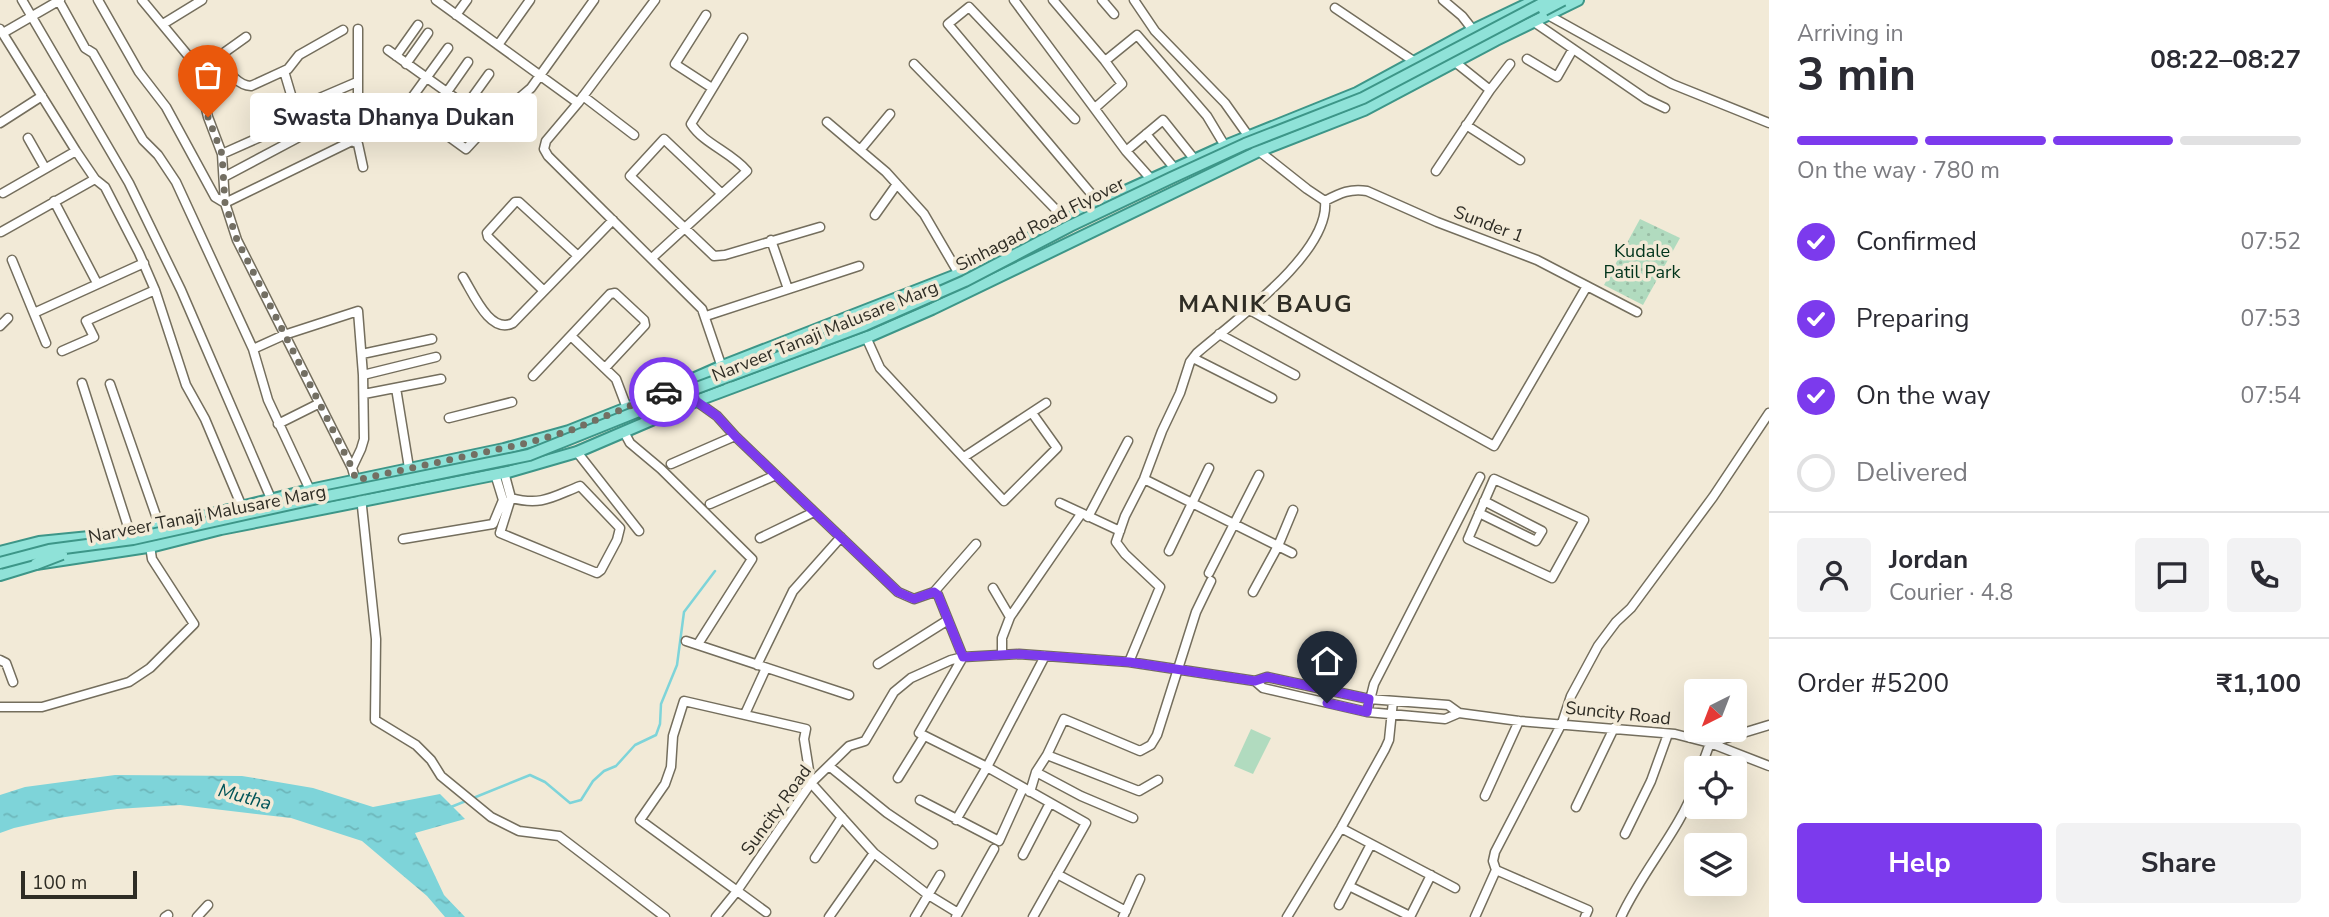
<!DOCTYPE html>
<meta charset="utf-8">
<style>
:root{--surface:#fff;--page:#f2f2f3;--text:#2b2b33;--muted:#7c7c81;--line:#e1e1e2;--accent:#7c3aed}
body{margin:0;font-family:"Nunito Sans",sans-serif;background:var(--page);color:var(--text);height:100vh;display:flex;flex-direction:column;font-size:26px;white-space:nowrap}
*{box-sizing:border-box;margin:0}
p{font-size:23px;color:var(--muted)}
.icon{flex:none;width:38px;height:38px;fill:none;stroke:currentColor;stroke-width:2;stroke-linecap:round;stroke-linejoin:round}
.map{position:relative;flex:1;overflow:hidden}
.side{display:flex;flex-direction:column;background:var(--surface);width:560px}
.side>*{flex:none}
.needle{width:46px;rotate:222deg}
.controls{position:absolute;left:1684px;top:679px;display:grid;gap:14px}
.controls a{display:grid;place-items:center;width:63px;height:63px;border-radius:7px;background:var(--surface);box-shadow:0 7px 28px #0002;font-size:35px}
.scale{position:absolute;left:21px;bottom:18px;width:116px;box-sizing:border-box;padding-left:7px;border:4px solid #2f2d25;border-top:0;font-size:19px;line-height:24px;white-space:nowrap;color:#2f2d25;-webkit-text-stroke:5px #f2ead7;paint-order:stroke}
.pin{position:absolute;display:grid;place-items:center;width:60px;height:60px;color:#fff;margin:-72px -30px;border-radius:50% 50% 50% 0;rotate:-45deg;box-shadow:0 0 7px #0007}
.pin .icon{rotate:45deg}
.courier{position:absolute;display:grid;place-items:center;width:70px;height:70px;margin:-35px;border:5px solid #7c3aed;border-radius:50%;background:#fff;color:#222;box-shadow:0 2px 9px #0007}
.bubble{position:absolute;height:49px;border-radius:7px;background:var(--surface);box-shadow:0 7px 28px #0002;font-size:23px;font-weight:700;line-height:49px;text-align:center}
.overview em{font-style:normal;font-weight:700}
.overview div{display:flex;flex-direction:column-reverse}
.overview{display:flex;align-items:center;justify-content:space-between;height:119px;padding:0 28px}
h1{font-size:46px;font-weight:700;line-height:52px}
.bar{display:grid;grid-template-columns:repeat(4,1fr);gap:10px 7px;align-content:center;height:84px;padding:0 28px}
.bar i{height:9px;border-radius:5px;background:var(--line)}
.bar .selected{background:var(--accent)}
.bar p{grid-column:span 4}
.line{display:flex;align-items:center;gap:18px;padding:0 28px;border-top:2px solid var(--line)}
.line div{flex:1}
.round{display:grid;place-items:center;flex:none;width:74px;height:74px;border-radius:7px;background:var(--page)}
ol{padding:0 28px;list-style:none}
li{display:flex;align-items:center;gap:21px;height:77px}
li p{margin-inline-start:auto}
li .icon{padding:7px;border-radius:50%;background:var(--accent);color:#fff;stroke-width:4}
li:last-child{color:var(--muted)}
li i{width:38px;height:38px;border:4px solid var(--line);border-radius:50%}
.action{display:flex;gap:14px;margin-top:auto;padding:14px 28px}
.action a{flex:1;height:80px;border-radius:7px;background:var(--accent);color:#fff;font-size:28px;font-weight:700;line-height:80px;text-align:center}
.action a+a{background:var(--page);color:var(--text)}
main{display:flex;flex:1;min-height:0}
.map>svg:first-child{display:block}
</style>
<main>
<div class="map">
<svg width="1769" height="917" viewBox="0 0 1769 917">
<defs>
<pattern id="grass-dots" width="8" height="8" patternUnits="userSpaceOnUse" patternTransform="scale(1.75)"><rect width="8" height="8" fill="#b1dbbf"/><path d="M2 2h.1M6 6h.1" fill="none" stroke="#99bca4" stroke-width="1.8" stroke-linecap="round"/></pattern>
<pattern id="water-ripples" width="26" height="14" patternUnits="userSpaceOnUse" patternTransform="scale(1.75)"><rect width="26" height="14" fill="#7ed4d9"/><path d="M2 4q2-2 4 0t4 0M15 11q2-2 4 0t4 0" fill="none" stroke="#6db6ba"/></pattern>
</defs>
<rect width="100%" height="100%" fill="#f2ead7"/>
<!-- grass -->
<path fill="url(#grass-dots)" d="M1640 219 1680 238 1643 305 1604 285Z"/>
<!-- pitch -->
<path fill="#b1dbbf" d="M1251 729 1271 738 1253 774 1234 766Z"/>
<!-- water -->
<path fill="url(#water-ripples)" d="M115 775 242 776 313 788 373 807 440 794 465 819 415 833 444 895 465 917H445L427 896 362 841 291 818 180 805 117 809 59 818 14 828 0 833V795L25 787Z"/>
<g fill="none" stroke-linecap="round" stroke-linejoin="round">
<!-- stream -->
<path stroke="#7ed4d9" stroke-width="2.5" d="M451 807 530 775 545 782 570 803 581 800 593 781 604 771 616 766 635 745 656 735 660 724 661 704 677 665 684 612 715 571"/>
<!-- minor casing -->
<g stroke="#746e5d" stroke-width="11">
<path id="minor" d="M22 0 129 183 181 290 272 501
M98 0 139 72 166 107 215 197 225 203 352 141 358 144 363 167
M142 0 195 64 208 117 222 154 225 203 237 240 352 468 357 485
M436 0 578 103
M655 0 578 103 546 141 544 149 548 156 702 309 729 388
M1014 0 1126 151 1151 179
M1053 0 1105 61 1137 35 1207 116 1225 146
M1102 0 1114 14
M1443 0 1462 16 1473 30
M59 1 85 48 93 53 143 140 158 155 176 182 253 349 284 335 358 311 363 375 364 439 361 449 352 468
M1335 8 1415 62
M456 15 467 0
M706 15 675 64 712 88
M1548 15 1672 84 1769 123
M1534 22 1646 99 1665 108
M163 24 202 0
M0 29 76 151 95 179 105 187 139 253 155 290 186 385 205 419 242 507
M3 33 60 0
M498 45 530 0
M388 50 490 123 531 88 594 0
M396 56 418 25
M218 57C227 68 235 85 251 86L288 69 299 55 343 30
M1527 59 1557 77 1573 49
M1455 62 1490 90
M195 64 218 57 246 37
M406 64 428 33
M914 64 1066 220
M284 71 303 135
M447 92 468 62
M583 96 634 135
M315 100 357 82
M466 106 489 74
M1095 108 1122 84 1105 61
M403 110 448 48
M1075 119 969 7 948 24 1099 203
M426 120 466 149 490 123
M827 122 886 172 924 214 959 274
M0 123 42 96
M1466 125 1520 160
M357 130 358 111
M1146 134 1176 170
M28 138 45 168
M861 149 890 114
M1126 151 1163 120 1195 160
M222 154 276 130
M1436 171 1490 90 1510 64
M224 177 303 135 358 111V29
M3 193 76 151
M722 194 664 139 630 176 714 256 725 255 820 227
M54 201 97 283
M1325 201C1340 193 1351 188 1367 191L1437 222 1537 260 1637 312
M875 215 897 184
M1 232 95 179
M771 240 788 289
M652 258 747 171C731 152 704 144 691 124L743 38
M12 260 46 343
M463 277C473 293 490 335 513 323L613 220
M544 291 488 237 487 233 515 202H519L578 256
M1248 309 1494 446 1587 286
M34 313 144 263
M706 316 859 266
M0 326 8 318
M1219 334 1295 375
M571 336 616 379 627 408
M866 337 880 368 1004 501 1057 448 1032 413
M253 349 268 400 310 490
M62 351 94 337 86 321 155 290
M362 354 432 339
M1193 358 1272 398
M363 375 436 357
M533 376 610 294 615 293 644 320 645 325 605 368
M82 383 130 533
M110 384 160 527
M690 385 696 401 717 416 735 436 898 592 914 599 934 592 938 595 963 657
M396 388 409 468
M364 394 441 379
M449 418 512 402
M278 424 318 404
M624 432 630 443 661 469 752 559 698 644
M577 452 639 531
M964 457 1046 403
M671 464 735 436
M504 472 511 498 500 533 597 573 601 570 617 540 620 528 580 486C552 497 542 506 511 498
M1144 479 1292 553
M1494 479 1584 520 1552 578 1468 539Z
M361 497 376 639 375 720 416 745 431 760 441 776 491 817 519 831 559 836 665 917
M1060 503 1120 531
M710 504 776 475
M1479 513 1536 541 1542 531 1484 501
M1088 517 1128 441
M760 538 814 512
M403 539 493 524 503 500 495 474
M1169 551 1209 468
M1209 573 1259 475
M993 588 1010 617
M934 592 976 544
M1253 592 1278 546 1293 510
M686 641 849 695
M1002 655V638L1010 617 1081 514
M963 657 919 733 987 767 1086 823 1033 917
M0 660 6 663 13 682
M1129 662 1160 587 1125 554 1116 542 1125 516 1144 479 1162 431 1180 393 1190 362 1197 353C1234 321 1330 253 1325 201L1307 189 1259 151 1225 103 1155 31 1134 0
M878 664 948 620
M757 665 793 591 841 537
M1255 681 1263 688 1367 712 1445 719 1459 713 1519 721 1675 734 1710 743 1769 766
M0 707H42L129 682 150 668 194 624 152 559 150 546
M1367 712 1374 684 1480 477
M745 714 766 668
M1710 743 1769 725
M1047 755 1139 791 1158 780
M829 766 887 813 933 844
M1701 768 1710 743
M1036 772 1047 755 1064 719 1140 751 1151 745 1157 735 1196 612 1211 581
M898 778 924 736
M811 783 874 853 927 894 958 913
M1030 792 1036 772 1081 796 1133 818
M1485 796 1519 721
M920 800 999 841 1023 788
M1576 807 1614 728
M956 820 987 767 1045 656
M1341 828 1455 888
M1625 834 1651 781 1668 734
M1023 855 1050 803
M815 858 842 817
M1057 874 1126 911
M1349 886 1410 916
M1339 905 1371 844
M766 912 640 820 665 784 671 767 673 736 684 701 806 729 804 739 811 783
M165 917 168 915
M197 917 208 905
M716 917 737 891 811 783 849 746 865 741 894 692 911 678 951 660 963 657 1019 654 1129 662 1255 681 1267 677 1369 699 1448 705 1459 713
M829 917 874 853
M915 917 940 875
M956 917 994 849
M1123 917 1140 879
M1287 917 1341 828 1385 749 1389 740 1393 701
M1410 917 1431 875
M1475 917 1496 870
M1585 917 1588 910 1496 870 1493 861 1495 852 1562 723 1571 696 1598 646 1616 622 1631 608 1713 497 1769 413
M1621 917C1642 871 1680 830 1696 784"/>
</g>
<!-- major casing -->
<g stroke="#3d9688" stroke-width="14">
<path id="major" d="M0 552 39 542 130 533 160 527 310 490 504 449 569 431 627 408 720 367 959 274 1099 203 1225 146 1357 93 1473 30 1536 0
M0 575 36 564 154 546 221 529 508 472 577 452 696 401 870 336 932 309 1259 151 1364 110 1496 40 1578 0"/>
</g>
<!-- minor -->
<use href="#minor" stroke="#fff" stroke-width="8"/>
<!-- major -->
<use href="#major" stroke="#8fe2d8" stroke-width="10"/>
<!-- major-bridge casing -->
<g stroke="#3d9688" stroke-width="14" stroke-linecap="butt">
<path id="major-bridge" d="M1544 10 1563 0
M0 563 49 550 133 539 313 499 529 455 686 392 865 325 965 281 1070 226 1171 178 1245 144 1363 98 1549 0
M36 564 62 554"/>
</g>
<!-- major-bridge -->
<use href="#major-bridge" stroke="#8fe2d8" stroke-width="10"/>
</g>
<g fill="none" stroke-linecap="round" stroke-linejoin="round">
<!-- done -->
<path stroke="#736f63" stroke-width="7" stroke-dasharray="0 12.6" d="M208 117 222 154 225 203 237 240 352 468 356 480 527 443 569 431 664 392"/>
<!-- route -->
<path stroke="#7c3aed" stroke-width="9" d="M664 392 688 381 696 401 717 416 735 436 898 592 914 599 934 592 938 595 963 657 1019 654 1129 662 1255 681 1267 677 1369 699 1367 712 1327 703"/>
</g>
<g text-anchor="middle" stroke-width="7" stroke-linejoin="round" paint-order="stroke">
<!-- street labels -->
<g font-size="18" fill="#2f2d25" stroke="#f2ead7">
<text transform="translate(1040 224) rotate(-27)" y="6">Sinhagad Road Flyover</text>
<text transform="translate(1489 224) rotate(21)" y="6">Sunder 1</text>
<text transform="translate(825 331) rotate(-22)" y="6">Narveer Tanaji Malusare Marg</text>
<text transform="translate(207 514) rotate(-11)" y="6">Narveer Tanaji Malusare Marg</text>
<text transform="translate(1618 713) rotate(6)" y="6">Suncity Road</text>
<text transform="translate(776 810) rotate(-54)" y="6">Suncity Road</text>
</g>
<!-- park labels -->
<g font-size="18" fill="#01341b" stroke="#f2ead7">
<text x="1642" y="257">Kudale<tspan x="1642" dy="21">Patil Park</tspan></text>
</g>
<!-- water labels -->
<g font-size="19" font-style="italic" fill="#015458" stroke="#f2ead7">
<text transform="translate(245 796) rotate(15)" y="7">Mutha</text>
</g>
<!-- district labels -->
<g font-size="24" font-weight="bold" letter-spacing="2" fill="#2f2d25" stroke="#f2ead7">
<text x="1266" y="312">MANIK BAUG</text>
</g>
</g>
</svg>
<div class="controls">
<a><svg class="needle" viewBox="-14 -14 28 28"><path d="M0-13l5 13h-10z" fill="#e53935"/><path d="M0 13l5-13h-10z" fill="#7c7c81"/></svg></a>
<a><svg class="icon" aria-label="locate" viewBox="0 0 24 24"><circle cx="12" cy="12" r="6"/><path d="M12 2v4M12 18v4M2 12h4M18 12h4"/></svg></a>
<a><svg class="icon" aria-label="layers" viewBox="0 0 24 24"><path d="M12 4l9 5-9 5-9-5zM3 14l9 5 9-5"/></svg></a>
</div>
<div class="scale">100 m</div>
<div class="pin" style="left:208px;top:117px;background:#ea580c"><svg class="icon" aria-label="bag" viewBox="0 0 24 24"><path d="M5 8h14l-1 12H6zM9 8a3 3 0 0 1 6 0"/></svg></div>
<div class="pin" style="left:1327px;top:703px;background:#1f2937"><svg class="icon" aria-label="home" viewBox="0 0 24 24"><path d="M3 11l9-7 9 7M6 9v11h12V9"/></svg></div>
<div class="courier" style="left:664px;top:392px"><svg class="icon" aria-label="car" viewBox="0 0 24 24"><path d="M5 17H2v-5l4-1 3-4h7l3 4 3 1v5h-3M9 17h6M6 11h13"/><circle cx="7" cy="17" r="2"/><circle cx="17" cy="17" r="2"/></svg></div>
<div class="bubble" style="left:250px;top:93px;width:287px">Swasta Dhanya Dukan</div>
</div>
<section class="side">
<div class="overview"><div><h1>3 min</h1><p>Arriving in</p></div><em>08:22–08:27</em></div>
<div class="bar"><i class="selected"></i><i class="selected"></i><i class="selected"></i><i></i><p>On the way · 780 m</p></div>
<ol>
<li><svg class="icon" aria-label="check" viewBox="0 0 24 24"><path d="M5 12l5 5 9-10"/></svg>Confirmed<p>07:52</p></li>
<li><svg class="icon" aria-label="check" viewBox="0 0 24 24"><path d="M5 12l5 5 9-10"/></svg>Preparing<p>07:53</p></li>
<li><svg class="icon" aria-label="check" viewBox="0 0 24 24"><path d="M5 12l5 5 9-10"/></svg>On the way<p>07:54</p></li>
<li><i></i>Delivered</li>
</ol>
<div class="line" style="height:126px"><a class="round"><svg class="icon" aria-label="person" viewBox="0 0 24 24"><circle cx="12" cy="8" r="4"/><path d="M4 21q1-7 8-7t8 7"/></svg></a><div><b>Jordan</b><p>Courier · 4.8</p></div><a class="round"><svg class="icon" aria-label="chat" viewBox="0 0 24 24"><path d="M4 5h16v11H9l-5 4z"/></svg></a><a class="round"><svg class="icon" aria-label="phone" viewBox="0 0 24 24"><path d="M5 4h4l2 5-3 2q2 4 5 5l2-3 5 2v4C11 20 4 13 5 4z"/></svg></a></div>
<div class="line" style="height:91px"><div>Order #5200</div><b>₹1,100</b></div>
<div class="action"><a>Help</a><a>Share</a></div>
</section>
</main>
